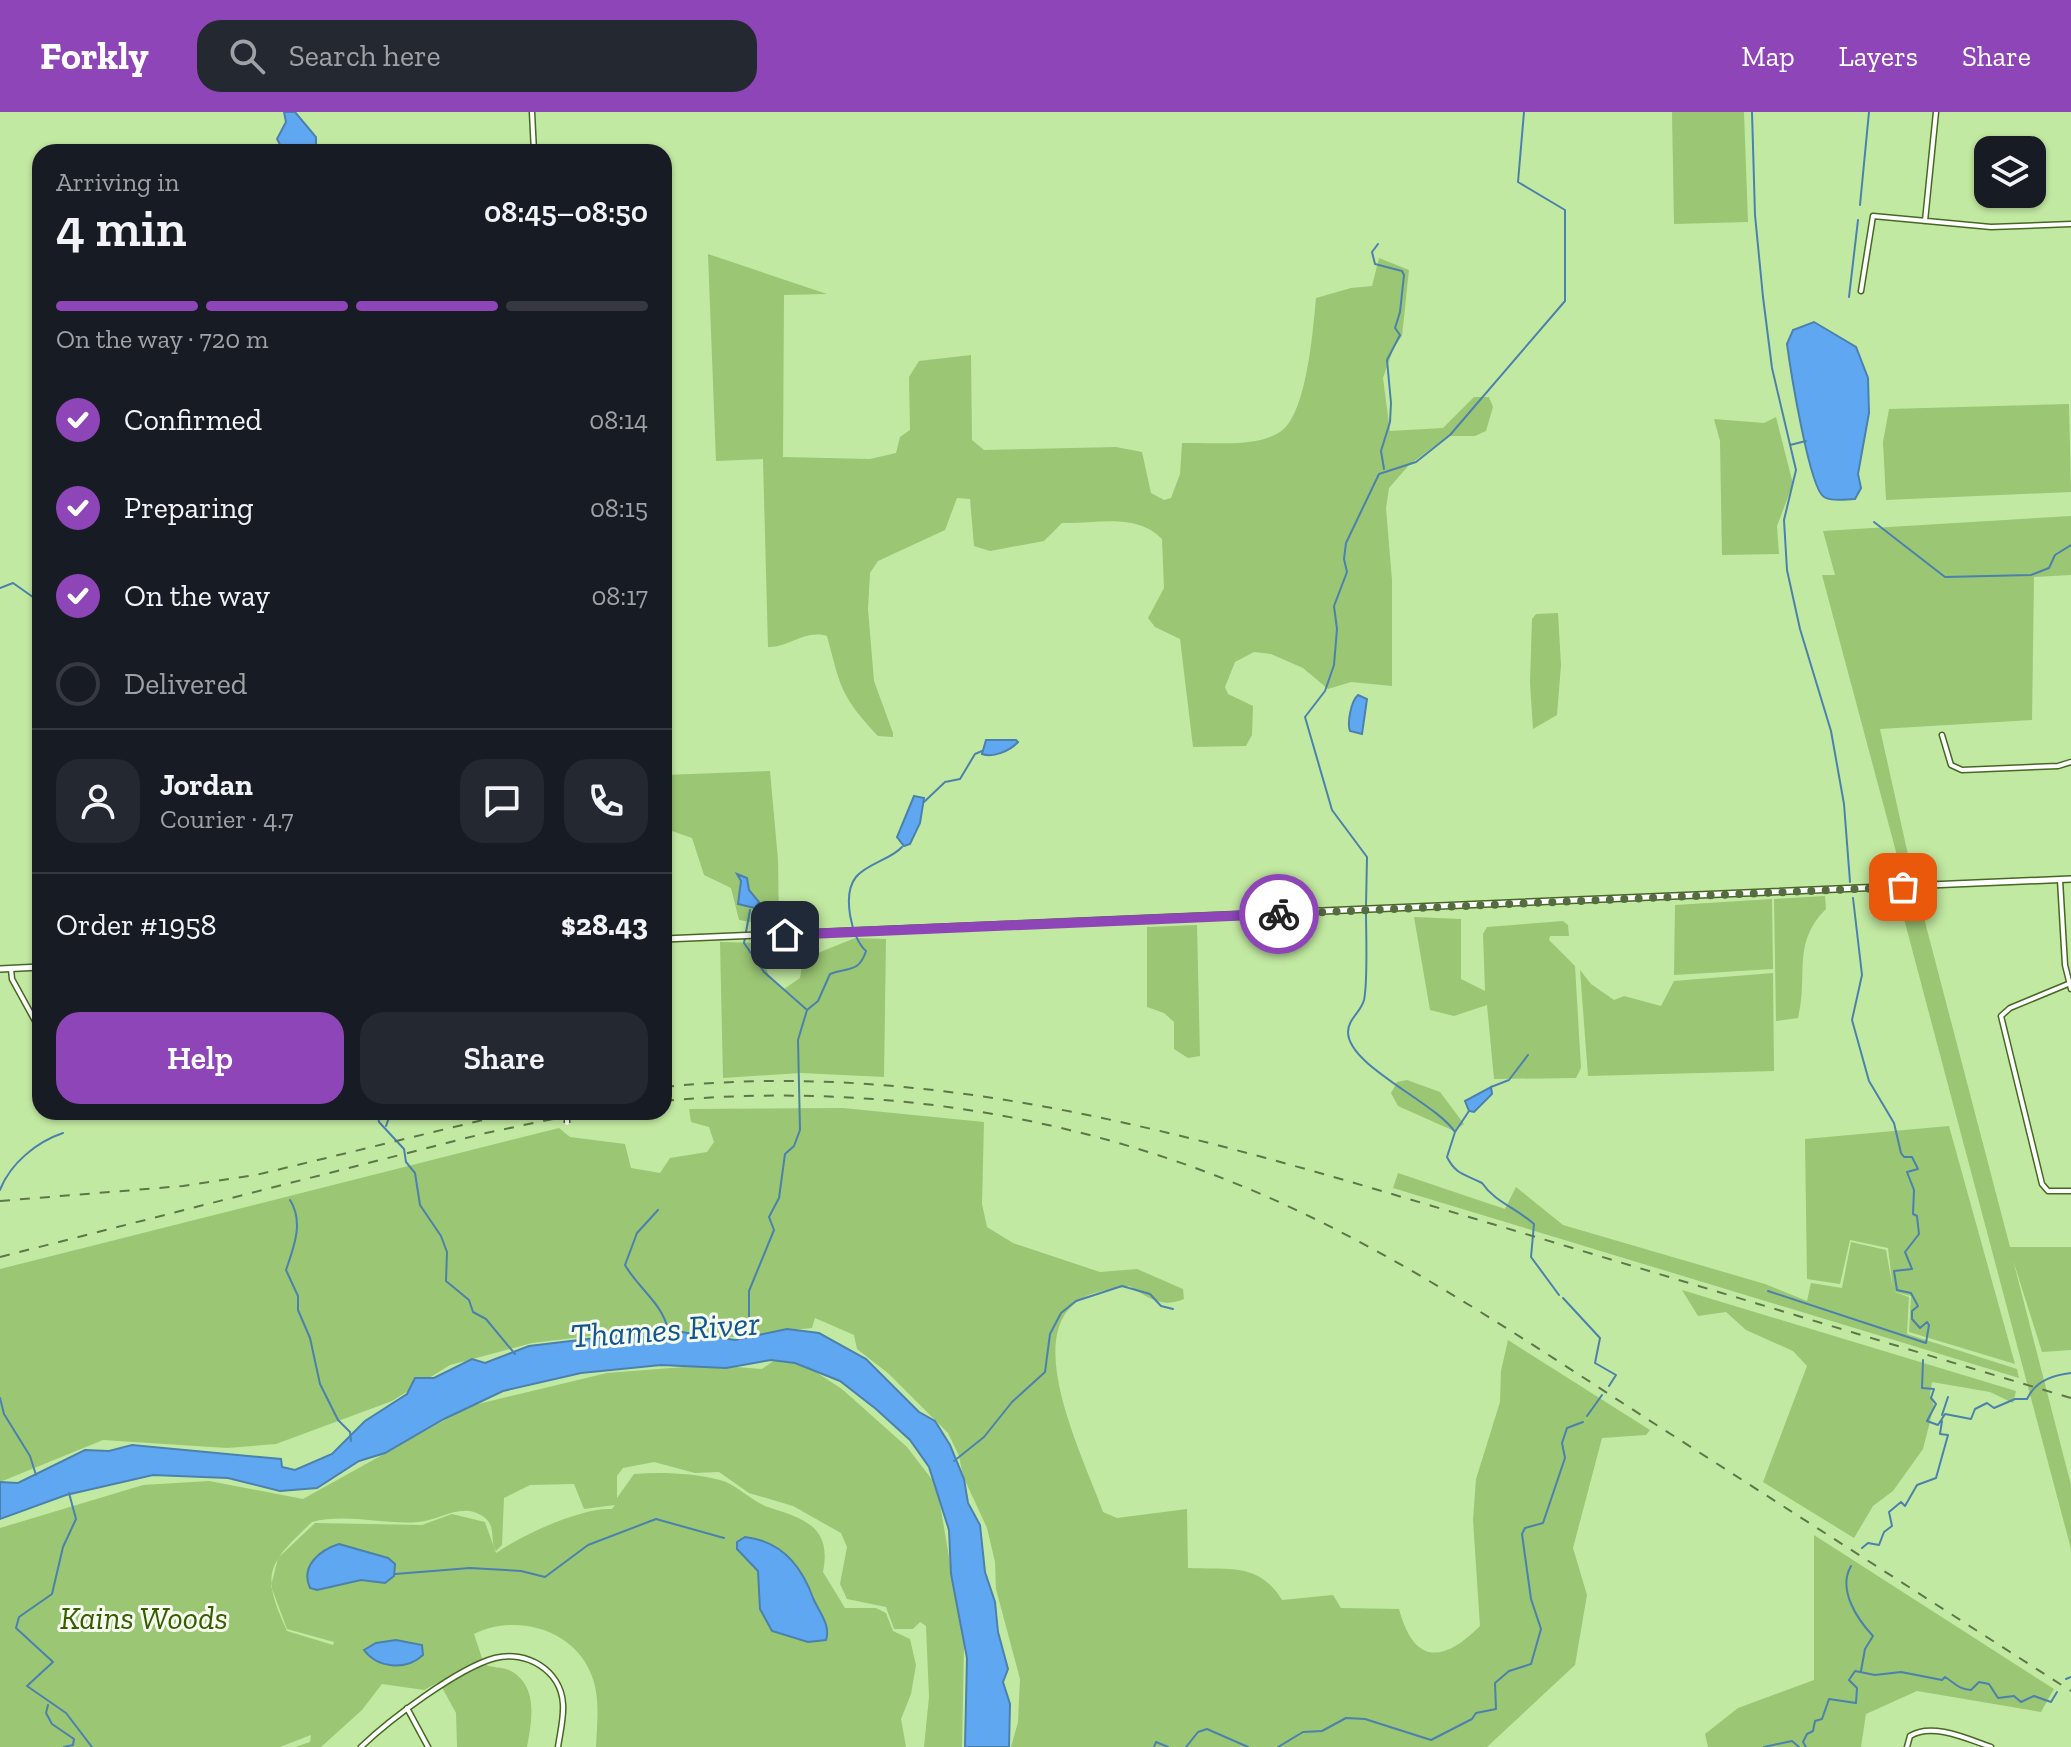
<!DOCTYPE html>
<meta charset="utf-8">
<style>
:root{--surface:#171b24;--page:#242831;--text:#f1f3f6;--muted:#9ea1a6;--line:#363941;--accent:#8e45b8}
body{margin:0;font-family:"Zilla Slab",serif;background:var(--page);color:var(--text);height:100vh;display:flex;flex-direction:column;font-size:30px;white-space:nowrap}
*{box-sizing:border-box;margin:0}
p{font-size:26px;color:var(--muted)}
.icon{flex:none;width:44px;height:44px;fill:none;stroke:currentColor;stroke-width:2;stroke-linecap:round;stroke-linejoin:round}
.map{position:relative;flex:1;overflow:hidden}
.details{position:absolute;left:32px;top:32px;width:640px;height:976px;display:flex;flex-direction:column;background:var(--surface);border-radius:24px;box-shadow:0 2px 6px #0004}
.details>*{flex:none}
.fabs{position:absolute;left:1974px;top:24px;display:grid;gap:16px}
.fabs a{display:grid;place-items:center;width:72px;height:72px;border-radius:16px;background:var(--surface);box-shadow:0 2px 6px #0004;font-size:40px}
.pin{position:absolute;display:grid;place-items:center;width:68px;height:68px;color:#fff;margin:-34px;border-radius:16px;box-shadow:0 4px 12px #0006}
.courier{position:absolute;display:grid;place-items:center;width:80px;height:80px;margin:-40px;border:6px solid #8e45b8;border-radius:50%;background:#fff;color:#222;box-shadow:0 2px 10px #0007}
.headline em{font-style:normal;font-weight:600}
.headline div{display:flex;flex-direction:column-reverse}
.headline{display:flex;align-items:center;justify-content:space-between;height:136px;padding:0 24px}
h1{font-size:52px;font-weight:600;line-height:60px}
.bar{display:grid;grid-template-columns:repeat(4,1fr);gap:12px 8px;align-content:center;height:96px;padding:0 24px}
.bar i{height:10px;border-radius:6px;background:var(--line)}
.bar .active{background:var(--accent)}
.bar p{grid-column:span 4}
.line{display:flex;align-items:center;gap:20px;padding:0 24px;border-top:2px solid var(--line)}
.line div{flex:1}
.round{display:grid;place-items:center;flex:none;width:84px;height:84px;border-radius:24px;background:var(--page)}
ol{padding:0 24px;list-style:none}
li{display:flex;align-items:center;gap:24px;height:88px}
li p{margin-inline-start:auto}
li .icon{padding:8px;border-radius:50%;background:var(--accent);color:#fff;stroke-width:4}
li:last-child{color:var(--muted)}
li i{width:44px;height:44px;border:4px solid var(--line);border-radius:50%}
.cta{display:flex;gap:16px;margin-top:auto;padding:16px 24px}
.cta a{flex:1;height:92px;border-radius:24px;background:var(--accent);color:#fff;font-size:32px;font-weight:600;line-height:92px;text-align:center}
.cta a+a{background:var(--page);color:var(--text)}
header{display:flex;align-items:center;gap:48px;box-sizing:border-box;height:112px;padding:0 40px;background:var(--accent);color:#fff}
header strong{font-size:38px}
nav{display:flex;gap:44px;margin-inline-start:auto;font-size:28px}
.search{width:560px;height:72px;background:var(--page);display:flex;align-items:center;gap:20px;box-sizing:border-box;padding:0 28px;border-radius:24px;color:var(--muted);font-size:30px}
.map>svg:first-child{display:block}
</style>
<header>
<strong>Forkly</strong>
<div class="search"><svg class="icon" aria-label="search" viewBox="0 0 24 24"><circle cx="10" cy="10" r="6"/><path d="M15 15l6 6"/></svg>Search here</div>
<nav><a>Map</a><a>Layers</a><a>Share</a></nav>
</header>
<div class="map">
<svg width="2071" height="1635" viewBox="0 0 2071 1635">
<rect width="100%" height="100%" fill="#c2e9a1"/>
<!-- green -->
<path fill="#9bc674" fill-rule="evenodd" d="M1672 0H1744L1748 110 1674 112Z
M708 142 827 182 784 183 783 345 870 347 896 341 900 325 910 318 909 265 919 249 971 243 972 328 984 338 1116 335 1142 340 1151 381 1164 388 1171 386 1180 362 1182 331C1211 330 1255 336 1280 320 1307 303 1313 217 1316 186L1351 176 1372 174 1379 146 1409 158 1402 224 1394 235 1383 266 1390 319 1443 316 1474 285H1489L1493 295 1486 319 1475 324H1448L1409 353 1389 376 1386 396 1392 468V574L1351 570 1328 577 1303 556 1271 542 1254 540 1235 550 1225 575 1228 582 1253 594 1252 623 1246 634 1193 635 1180 527 1155 515 1148 506 1164 476 1162 427C1136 400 1096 412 1062 411L1044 429 990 439 974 434 970 387 957 386 945 418 878 449 870 461 868 497 874 569 893 621V625L878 624C840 583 841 576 827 524 804 517 789 536 768 535L763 347 716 349Z
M2069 292 2071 380 1886 388 1883 330 1889 297Z
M1776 305 1793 372 1777 414 1779 442 1722 443 1720 329 1714 307 1764 311Z
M2071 404V463L2034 465 2032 608 1880 617 1913 765 1903 766 1822 463H1835L1823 419Z
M1558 501 1561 553 1557 603 1533 617 1530 571 1532 507 1536 502Z
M770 659 778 748 779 815 739 808 731 776 704 763 692 726 669 718 664 721V663Z
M1825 784 1826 797C1791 832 1809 864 1798 906L1776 909 1774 787Z
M1906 786 1919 787 2010 1135H2071V1238L2042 1240 2013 1148 2071 1373V1437L1899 788Z
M1772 787 1773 857 1674 863 1675 793Z
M1414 805 1461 807V867L1485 879 1483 822 1487 815 1563 809 1568 813 1569 824H1550L1549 828 1575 854 1581 956 1576 966 1494 967 1487 893 1454 904 1430 898Z
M1197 813 1200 944 1188 946 1174 937V910L1164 901 1147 895V815Z
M855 826 886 827 884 965 801 961 723 966 720 830 757 831 770 867 784 877 800 866 803 847Z
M1580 858 1591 872 1614 888 1624 884 1661 894 1674 869 1773 861 1774 959 1588 964Z
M1407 968 1440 980 1464 1012 1454 1019 1398 994 1391 981 1397 970Z
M843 996 984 1010 982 1092 987 1115 1013 1131 1100 1160 1137 1157 1183 1177 1184 1187C1162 1196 1149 1187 1130 1174 1111 1177 1088 1179 1073 1193 1026 1234 1086 1351 1103 1400L1117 1406 1187 1397 1188 1456C1229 1458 1259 1450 1282 1488L1333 1483 1341 1496 1399 1497C1414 1553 1443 1551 1480 1514L1473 1408 1476 1367 1500 1290 1501 1259 1508 1228 1650 1318 1646 1323 1602 1326 1573 1436 1587 1483 1575 1553 1487 1635H1011L1018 1610 1020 1567 996 1477 995 1450 987 1416 963 1364 959 1344 948 1321 889 1262 857 1237 854 1223 815 1206 812 1216 723 1226 649 1217 532 1231 450 1253 392 1289 276 1332 227 1336 103 1328 0 1370V1157L559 1016 570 1025 625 1032 631 1056 660 1061 670 1046 707 1040 714 1030 709 1015 691 1010 689 997Z
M1949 1014 2015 1252 1909 1220 1911 1184 1892 1179 1909 1185 1907 1222 2017 1257 2019 1266 1393 1076 1398 1061 1505 1097 1516 1075 1563 1113 1765 1172 1807 1189 1811 1171 1842 1176 1851 1130 1886 1138 1893 1177 1888 1136 1850 1128 1840 1172 1807 1167 1805 1027Z
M1682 1178 2016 1279 2013 1291 1990 1280 1932 1270 1930 1283 1934 1294 1923 1337 1893 1379 1873 1394 1854 1426 1763 1370 1807 1254 1793 1239 1746 1218 1726 1200 1698 1204Z
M775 1248 802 1251 842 1277 907 1335 937 1374 964 1534 962 1635H924L929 1585 926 1514 920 1510 913 1517H894L886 1495 847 1487 840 1472 847 1435 841 1421 793 1394 749 1381 719 1360 695 1361 654 1350 623 1356 617 1364V1386L634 1362C662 1360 692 1361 720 1368 736 1372 751 1389 768 1395 804 1407 832 1414 823 1460L845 1496H876L886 1501 893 1519 910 1527 916 1553 911 1582 901 1607 906 1635H596C597 1612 600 1588 593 1567 577 1517 516 1501 474 1522L484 1552C492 1556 501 1555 509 1558 539 1573 532 1608 527 1635H457L456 1601 439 1570 424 1578 382 1572 362 1598 321 1635H295L310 1630 311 1623 280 1635H0V1416L143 1373 209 1369 303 1387 470 1294 607 1261 709 1253 762 1257ZM574 1372 584 1397 615 1393 612 1397C582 1395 522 1423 496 1441L485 1410 452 1402 422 1413 315 1411 278 1446 271 1474 287 1517 334 1530 333 1533 287 1519C260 1460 268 1452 312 1410 346 1401 384 1413 418 1410 441 1408 462 1389 484 1405 497 1415 489 1428 496 1439L502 1433 504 1386 530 1373Z
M1814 1423 2054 1577 2041 1600 1917 1579 1866 1602 1861 1635H1708L1705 1622 1738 1596 1814 1568Z"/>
<!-- water -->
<path fill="#60a7f2" stroke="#4b81ad" stroke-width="2" d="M284 0H295L316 25V36L284 40 277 27 286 10Z
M1814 210 1856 235 1868 266 1869 301 1858 362 1861 376 1855 387C1846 387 1832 390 1824 385 1809 376 1790 254 1787 232L1793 218Z
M1358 583 1367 587 1362 622 1350 619C1347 611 1351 589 1358 583Z
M986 628H1016L1018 630C1010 639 993 646 982 642Z
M914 684 924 686 920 711 910 732 904 734 897 725Z
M737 762 747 766 749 778 759 790 755 796 738 792 741 769Z
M1491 975 1492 982 1474 1000 1469 999 1465 989Z
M787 1217 819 1221 866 1247 919 1300 935 1309 950 1333 964 1367 968 1391 980 1413 985 1460 995 1490 998 1520 1008 1557 1003 1570 1010 1592 1009 1635H965L967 1546 951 1462 949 1418 929 1355 910 1328 876 1297 840 1269 795 1251 771 1248 726 1256 661 1253 581 1261 503 1279 444 1307 385 1341 359 1349 317 1376 280 1379 228 1366 153 1363 66 1383 0 1407V1370L18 1371 85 1338 109 1339 132 1333 281 1347 282 1355 295 1358 332 1342 365 1309 407 1282 415 1266H434L472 1247 485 1251 529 1234 646 1220 668 1218 735 1228Z
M745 1425C782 1429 802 1455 813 1486 819 1500 831 1513 826 1528L808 1530 772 1519 760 1497 758 1459 737 1437V1430Z
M339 1432 388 1446 395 1452 394 1464 385 1471 361 1468 317 1478 310 1476C300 1454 320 1438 339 1432Z
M396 1528 422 1533 423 1543C406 1559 377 1556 364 1538L376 1531Z"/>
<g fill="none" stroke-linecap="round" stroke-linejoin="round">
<!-- stream -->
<path stroke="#4b81ad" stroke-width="2" d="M1752 0 1755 103 1763 185 1772 256 1796 358 1784 408 1787 458 1800 517 1831 619 1844 692 1850 770
M1860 93 1869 0
M1378 132 1372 140 1375 152 1402 159 1404 163 1400 200 1395 216 1400 223 1387 248 1391 291 1390 310 1381 339 1384 357
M1849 185 1858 108
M1790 333 1806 329
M1874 410 1945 465 2031 463 2049 456 2055 443 2071 433
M0 476 13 471 40 490
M924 690 945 670 960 667 975 642 982 639
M1366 794 1367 745 1332 698 1305 605 1325 579 1334 553 1337 517 1334 494 1347 460 1344 447 1346 431 1379 362 1416 350 1450 323 1565 189V98L1518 70 1524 0
M750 798 744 831 764 860 806 897
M1366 800C1366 820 1368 870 1364 888 1361 900 1348 907 1348 920 1348 954 1435 990 1455 1020
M1491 975 1509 968 1528 943
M1469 999 1455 1020 1447 1045C1456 1063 1465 1062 1482 1071 1495 1090 1516 1096 1534 1112L1531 1145 1559 1183
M377 1000 379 1010 404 1037 406 1050 415 1061 420 1093 441 1124 447 1140 446 1169 469 1188 473 1200 486 1207 515 1242
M386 1014 391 1000
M0 1078C10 1052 36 1030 63 1021
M290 1088C304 1110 294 1135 286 1158L298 1184V1198L310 1226 320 1272 338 1308 350 1320 351 1329
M658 1098 637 1121 625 1153C638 1176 663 1192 668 1218
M1768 1179 1926 1231 1929 1213 1927 1210 1920 1216 1912 1207V1199L1918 1194 1911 1181 1897 1178 1894 1159 1912 1157 1905 1140 1919 1122 1917 1104 1913 1102 1914 1078 1907 1060 1918 1057 1912 1045H1904L1901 1041 1894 1011 1869 969 1852 908 1862 863 1853 786
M1563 1186 1600 1226 1595 1251 1616 1263 1609 1274
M743 1224 749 1220V1179L774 1118 769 1105 779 1086 785 1042 794 1034 800 1018 798 928 807 898 818 889 830 862C848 855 859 861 866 839 851 826 842 782 856 765 868 751 890 748 902 735
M1923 1248 1922 1276 1934 1277 1931 1286 1936 1292 1927 1309 1938 1313 1945 1302 1971 1307 1975 1297 1987 1291 1994 1296 2015 1287H2027C2035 1269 2052 1263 2071 1261
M0 1286 4 1302 30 1344 36 1363
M1942 1303 1948 1285
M1587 1304 1602 1283
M954 1349 984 1325 1012 1290 1045 1260 1050 1222 1061 1201 1076 1189 1122 1174 1150 1182 1161 1194 1173 1197
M69 1381 76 1407 63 1435 52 1482 19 1505 16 1516 53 1550 27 1574 66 1601 92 1635
M1862 1436 1868 1431 1879 1433 1884 1420 1892 1414 1889 1400 1901 1390 1905 1394 1917 1373 1936 1366 1948 1323 1940 1322 1942 1309
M1851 1454C1837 1478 1858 1508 1873 1524L1865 1537 1861 1559
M395 1462 470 1456 521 1459 545 1465 588 1433 656 1407 724 1426
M2066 1567 2071 1565
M48 1593 46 1601 52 1612 74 1627 73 1633 64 1635
M1154 1635 1156 1630 1168 1635
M1186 1635 1198 1620 1207 1617 1248 1635
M1278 1635 1303 1620 1322 1619 1346 1606 1365 1607 1431 1628 1472 1607 1476 1601 1496 1597 1495 1571 1509 1559 1531 1552 1541 1517 1531 1487 1522 1422 1525 1416 1543 1411 1565 1346 1562 1331 1567 1316 1583 1310
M1764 1635 1792 1629 1799 1635
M1806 1635 1803 1630 1807 1622 1813 1619 1815 1609 1822 1607 1829 1587 1856 1591 1857 1576 1849 1568 1855 1559 1875 1563 1901 1560 1942 1568 1945 1565C1955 1571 1958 1577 1971 1578L1979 1570 1989 1572 1998 1586 2014 1584 2021 1590 2034 1584 2051 1590 2057 1580"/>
<!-- minor casing -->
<g stroke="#476824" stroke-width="7">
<path id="minor" d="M1925 109 1936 0
M1861 179 1873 104 1991 115 2071 112
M1942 623 1951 653 1962 658 2058 654 2071 650
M2060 768 2065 853 2071 877
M11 857 12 867 40 918
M2068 872 2010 896 2001 904 2042 1072 2048 1079H2071
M407 1596 428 1635
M361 1635C389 1608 458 1556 495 1546 526 1538 561 1558 563 1592 564 1606 560 1621 558 1635
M1907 1635 1910 1624C1932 1610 1968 1627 1991 1635"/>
</g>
<!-- tertiary casing -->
<g stroke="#476824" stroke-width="7">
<path id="tertiary" d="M532 0 534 40"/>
</g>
<!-- secondary casing -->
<g stroke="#476824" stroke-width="8">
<path id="secondary" d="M664 827 2071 767
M0 857 40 855"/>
</g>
<!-- minor -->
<use href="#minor" stroke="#fff" stroke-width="4"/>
<!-- tertiary -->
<use href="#tertiary" stroke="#fff" stroke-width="4"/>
<!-- secondary -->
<use href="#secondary" stroke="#fff" stroke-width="5"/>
<!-- rail -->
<path stroke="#5e7649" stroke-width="2" stroke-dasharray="10 10" stroke-linecap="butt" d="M664 975C950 945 1228 1033 1499 1114 1690 1171 1880 1229 2071 1286
M664 989C889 968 1116 1008 1319 1109 1436 1167 1545 1241 1655 1312 1794 1401 1932 1490 2071 1579
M0 1089 183 1074 256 1063 516 1000
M0 1145 486 1021 586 1000"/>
<!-- minor-bridge casing -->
<g stroke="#476824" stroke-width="7" stroke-linecap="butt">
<path id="minor-bridge" d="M567 1000V1011"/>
</g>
<!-- minor-bridge -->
<use href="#minor-bridge" stroke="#fff" stroke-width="4"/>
</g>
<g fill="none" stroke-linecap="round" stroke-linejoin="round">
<!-- done -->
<path stroke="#556c41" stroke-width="8" stroke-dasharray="0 14.4" d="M1279 802 1903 775"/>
<!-- route -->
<path stroke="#8e45b8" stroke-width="10" d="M785 823 1279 802"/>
</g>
<g text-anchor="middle" stroke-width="6" stroke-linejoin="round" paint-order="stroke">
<!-- park labels -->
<g font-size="32" font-style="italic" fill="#375c02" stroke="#f7fff0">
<text x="144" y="1517">Kains Woods</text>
</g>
<!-- water labels -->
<g font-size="34" font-style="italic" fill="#145591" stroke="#f7fff0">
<text transform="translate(665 1217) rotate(-4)" y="12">Thames River</text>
</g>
</g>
</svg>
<div class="fabs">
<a><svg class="icon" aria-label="layers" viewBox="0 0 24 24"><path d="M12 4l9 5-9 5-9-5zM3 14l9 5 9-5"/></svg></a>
</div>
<div class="pin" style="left:1903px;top:775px;background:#ea580c"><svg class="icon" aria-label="bag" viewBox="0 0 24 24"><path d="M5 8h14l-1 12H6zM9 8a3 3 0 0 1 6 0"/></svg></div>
<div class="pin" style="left:785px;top:823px;background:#1f2937"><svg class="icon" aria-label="home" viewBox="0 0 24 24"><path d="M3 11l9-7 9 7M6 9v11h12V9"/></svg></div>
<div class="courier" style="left:1279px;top:802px"><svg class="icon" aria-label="bike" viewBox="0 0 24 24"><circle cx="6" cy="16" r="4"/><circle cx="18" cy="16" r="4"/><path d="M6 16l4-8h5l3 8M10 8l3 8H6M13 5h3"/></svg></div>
<section class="details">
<div class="headline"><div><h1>4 min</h1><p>Arriving in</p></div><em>08:45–08:50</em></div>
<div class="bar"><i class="active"></i><i class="active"></i><i class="active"></i><i></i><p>On the way · 720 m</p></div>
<ol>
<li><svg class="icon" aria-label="check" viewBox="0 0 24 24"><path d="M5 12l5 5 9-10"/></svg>Confirmed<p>08:14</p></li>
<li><svg class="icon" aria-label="check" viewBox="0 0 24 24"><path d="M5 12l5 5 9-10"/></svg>Preparing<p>08:15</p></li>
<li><svg class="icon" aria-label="check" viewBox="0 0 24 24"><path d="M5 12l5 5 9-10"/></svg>On the way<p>08:17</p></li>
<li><i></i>Delivered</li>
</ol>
<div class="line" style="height:144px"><a class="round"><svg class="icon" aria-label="person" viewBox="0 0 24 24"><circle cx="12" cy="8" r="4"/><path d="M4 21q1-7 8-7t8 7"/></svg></a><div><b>Jordan</b><p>Courier · 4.7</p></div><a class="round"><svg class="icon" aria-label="chat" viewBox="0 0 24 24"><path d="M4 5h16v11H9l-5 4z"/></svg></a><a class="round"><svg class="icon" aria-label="phone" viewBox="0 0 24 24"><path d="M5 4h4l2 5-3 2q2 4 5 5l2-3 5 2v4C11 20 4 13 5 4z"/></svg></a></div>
<div class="line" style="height:104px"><div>Order #1958</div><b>$28.43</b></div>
<div class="cta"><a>Help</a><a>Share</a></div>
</section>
</div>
